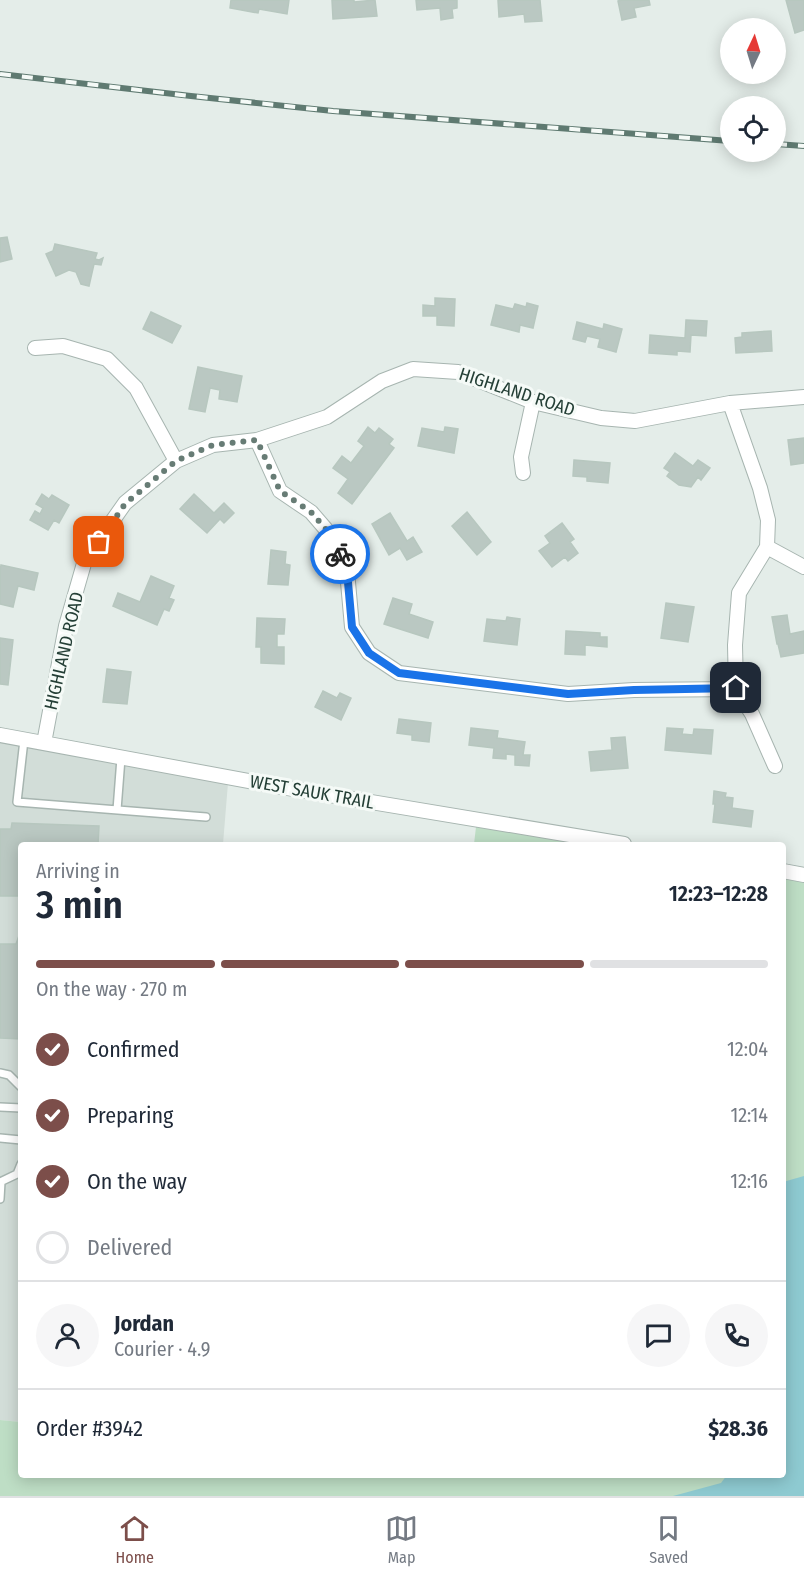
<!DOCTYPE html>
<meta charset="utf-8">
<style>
:root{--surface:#fff;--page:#f6f6f7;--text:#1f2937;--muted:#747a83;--line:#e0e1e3;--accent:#7c4e4a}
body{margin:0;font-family:"Fira Sans Condensed",sans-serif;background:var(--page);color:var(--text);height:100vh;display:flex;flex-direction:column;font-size:22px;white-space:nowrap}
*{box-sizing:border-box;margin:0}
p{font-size:20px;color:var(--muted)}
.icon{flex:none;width:33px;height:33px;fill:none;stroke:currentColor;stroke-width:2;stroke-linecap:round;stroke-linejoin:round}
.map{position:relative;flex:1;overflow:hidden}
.panel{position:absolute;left:18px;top:842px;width:768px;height:636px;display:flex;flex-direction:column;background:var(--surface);border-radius:6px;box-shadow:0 3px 15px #0003}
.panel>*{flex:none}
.needle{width:39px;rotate:4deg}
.buttons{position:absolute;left:720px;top:18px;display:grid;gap:12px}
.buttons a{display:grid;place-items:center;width:66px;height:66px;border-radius:50%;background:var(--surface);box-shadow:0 3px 15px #0003;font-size:30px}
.pin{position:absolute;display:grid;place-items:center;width:51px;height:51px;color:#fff;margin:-26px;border-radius:12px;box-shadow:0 3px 9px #0006}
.courier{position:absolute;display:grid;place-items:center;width:60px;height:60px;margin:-30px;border:4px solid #1a73e8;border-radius:50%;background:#fff;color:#222;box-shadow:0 2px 8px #0007}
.summary em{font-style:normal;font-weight:600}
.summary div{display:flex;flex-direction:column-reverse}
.summary{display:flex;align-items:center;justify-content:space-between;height:102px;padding:0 18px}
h1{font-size:39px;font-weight:600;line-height:45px}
.bar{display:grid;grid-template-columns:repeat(4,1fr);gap:9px 6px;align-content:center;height:72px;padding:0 18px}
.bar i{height:8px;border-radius:4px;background:var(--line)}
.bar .active{background:var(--accent)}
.bar p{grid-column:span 4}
.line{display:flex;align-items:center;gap:15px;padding:0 18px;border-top:2px solid var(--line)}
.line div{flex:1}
.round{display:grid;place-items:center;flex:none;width:63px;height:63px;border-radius:32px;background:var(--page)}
ol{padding:0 18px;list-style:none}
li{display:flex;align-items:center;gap:18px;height:66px}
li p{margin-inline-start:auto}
li .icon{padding:6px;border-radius:50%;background:var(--accent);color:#fff;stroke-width:4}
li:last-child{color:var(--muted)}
li i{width:33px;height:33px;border:3px solid var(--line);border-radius:50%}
.dock{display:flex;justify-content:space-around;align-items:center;height:84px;border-top:2px solid var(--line);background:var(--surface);font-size:16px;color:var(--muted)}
.dock a{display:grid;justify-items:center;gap:3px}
.dock .active{color:var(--accent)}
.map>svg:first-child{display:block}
</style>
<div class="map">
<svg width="804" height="1496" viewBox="0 0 804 1496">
<rect width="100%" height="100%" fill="#e4ede9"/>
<!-- built -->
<path fill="#d2ddd8" d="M0 742 228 783 223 844H21V1422L0 1420Z"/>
<!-- green -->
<path fill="#bedec5" d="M476 827 582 844H474Z
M783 878 804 881V1496H0V1420L21 1422V1474H783Z"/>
<!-- water -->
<path fill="#8ecad1" d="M804 1176V1496H673L721 1483 727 1475 783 1474V1182Z"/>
<!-- building -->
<path fill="#bac8c2" stroke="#b7c7bf" stroke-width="1.5" d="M231 0H289L287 14 259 9 258 13 230 8Z
M332 0H354V2L375 0 377 16 333 19Z
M416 0H457V8L452 9 453 18 441 20 440 8 417 10Z
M498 0H540L542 21 525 22 524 14 499 17Z
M621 0H649L650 5 634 8 636 17 622 20 618 1Z
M786 0H804V30L795 33Z
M7 237 12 259 0 262V238Z
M55 244 97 253 95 259 99 260 103 258 101 265 94 264 89 286 81 284 76 272 69 270 56 276 46 254 53 251Z
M435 298 455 299 454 326 437 325V316H423V305L435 306Z
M527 303 538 306 533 328 520 325 519 332 491 325 496 305 513 309 515 304 526 307Z
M151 312 181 326 172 343 143 329Z
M686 320 707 321 706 336 691 335 690 352 677 351V355L649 353 650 335 685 338Z
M577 322 603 329 604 324 622 329 616 352 598 347 600 339 587 336 585 342 573 339Z
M771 331 772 351 736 353 735 338 742 337V333Z
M198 367 242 376 237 402 219 399 220 390 210 388 205 412 189 409Z
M368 427 375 433 379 428 393 439 389 444 394 448 352 504 338 493 348 479 333 468 342 456 351 463 364 446 358 441Z
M445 427 458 429 454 453 418 446 422 428 444 432Z
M804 438V463L791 465 788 440Z
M675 453 693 466 698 460 710 468 701 480 698 477 691 487 679 485 667 476 670 472 664 468Z
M574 460 610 463 608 483 587 481V477L573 476Z
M42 494 49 499 52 495 69 505 59 523 54 520 48 530 30 520 35 511 40 514 43 508 36 504Z
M194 494 214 513 224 503 234 513 224 523 220 519 207 533 180 509Z
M467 512 491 542 477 555 452 526Z
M390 513 407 541 413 537 422 552 407 560 400 548 389 555 372 524Z
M562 523 574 539 570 542 578 553 568 561 565 557 552 567 539 551 550 543 545 536Z
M271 550 286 552 285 564 290 565 288 585 268 584Z
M1 565 38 573 34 590 18 586 13 607 0 604V571Z
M151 576 174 586 169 598 174 600 169 611 164 609 157 625 113 606 118 593 140 602Z
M393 598 412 604 409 614 433 622 428 638 384 624Z
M666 603 694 607 688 642 661 638Z
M787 615 790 634 804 631V653L781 657 778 644H777L772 617Z
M507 617 520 619 517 645 484 641 487 619 506 621Z
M257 618 285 619 284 634H277V647H284V664L261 663V647H256Z
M566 631 600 633V637H607V647L585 645V655L565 654Z
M0 638 13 640 8 685 0 684Z
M107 669 131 672 127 704 103 702Z
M323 691 337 698 340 693 351 698 341 720 315 707Z
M399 719 431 723 429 742 412 740V735L397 733Z
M471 728 498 731 497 738 525 742 523 755H530L529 766 515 765V755L506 754V759L493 758 494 748 469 745Z
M667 728 683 729 682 734 693 735 694 729 713 730 711 754 665 750Z
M625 737 628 768 591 771 589 752 612 750 611 738Z
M714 791 726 793 725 797 733 798 732 808 753 811 751 827 713 822 715 804H713Z
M12 823 99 826 98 844H21V896H0V829H11Z
M21 930V1039L0 1038V944H16Z"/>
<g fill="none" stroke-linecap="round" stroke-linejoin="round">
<!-- service casing -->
<g stroke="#a7b5b0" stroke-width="10">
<path id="service" d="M24 740 17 802 206 817
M117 810 121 758
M0 1073 9 1075 21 1087
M0 1107 21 1108
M0 1138 21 1140
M0 1182 17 1174 21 1164
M0 1199 1 1182"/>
</g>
<!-- minor casing -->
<g stroke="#a7b5b0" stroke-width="16">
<path id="minor" d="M35 348 63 346 107 359 136 388 176 461
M730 403 760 488 768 520 767 547 739 593 735 645 736 689 752 714 775 766
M257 440 280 491 311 512 336 541 347 571 352 627 369 653 399 673 568 694 634 690 736 689
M523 473 521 457 533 402
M767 547 804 567
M0 735 281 787 624 844
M44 743 66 626 85 560 125 503 176 461 213 445 257 440 327 417 382 381 413 369 458 372 533 402 601 418 635 421 730 403 804 397
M783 871 804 875"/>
</g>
<!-- service -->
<use href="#service" stroke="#fff" stroke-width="7"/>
<!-- minor -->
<use href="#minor" stroke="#fff" stroke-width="14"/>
<!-- rail casing -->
<g stroke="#5f7a71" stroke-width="6">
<path id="rail" d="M0 74 191 96 333 111 730 141
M776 144 804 146"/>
</g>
<!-- rail -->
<use href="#rail" stroke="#f5faf7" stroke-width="4" stroke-dasharray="11" stroke-linecap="butt"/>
</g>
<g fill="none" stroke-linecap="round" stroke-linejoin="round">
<!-- done -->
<path stroke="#677c75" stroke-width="6" stroke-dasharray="0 10.8" d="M99 542 125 504 176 461 213 445 257 440 280 491 311 512 336 541 340 554"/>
<!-- route -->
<path stroke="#1a73e8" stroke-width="8" d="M340 554 347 571 352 627 369 653 399 673 568 694 634 690 736 688"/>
</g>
<g text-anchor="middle" stroke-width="6" stroke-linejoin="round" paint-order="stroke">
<!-- street labels -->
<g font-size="18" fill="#243f36" stroke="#f5faf7">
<text transform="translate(517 392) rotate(18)" y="6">HIGHLAND ROAD</text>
<text transform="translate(64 651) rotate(-77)" y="6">HIGHLAND ROAD</text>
<text transform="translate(312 792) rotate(10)" y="6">WEST SAUK TRAIL</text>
</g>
</g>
</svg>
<div class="buttons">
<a><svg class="needle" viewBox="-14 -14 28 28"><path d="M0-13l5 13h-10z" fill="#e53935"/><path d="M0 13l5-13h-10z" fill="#747a83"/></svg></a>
<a><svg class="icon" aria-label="locate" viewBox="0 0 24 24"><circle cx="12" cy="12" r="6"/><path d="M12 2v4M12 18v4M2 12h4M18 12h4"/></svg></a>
</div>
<div class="pin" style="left:99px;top:542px;background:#ea580c"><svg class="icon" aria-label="bag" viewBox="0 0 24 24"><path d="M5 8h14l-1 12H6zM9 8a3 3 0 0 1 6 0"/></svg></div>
<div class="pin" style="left:736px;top:688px;background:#1f2937"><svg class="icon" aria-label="home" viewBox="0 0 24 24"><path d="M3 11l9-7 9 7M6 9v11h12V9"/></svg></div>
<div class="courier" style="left:340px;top:554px"><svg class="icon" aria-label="bike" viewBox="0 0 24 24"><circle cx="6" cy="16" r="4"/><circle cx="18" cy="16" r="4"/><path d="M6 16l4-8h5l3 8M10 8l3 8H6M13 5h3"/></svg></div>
<section class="panel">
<div class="summary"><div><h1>3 min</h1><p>Arriving in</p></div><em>12:23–12:28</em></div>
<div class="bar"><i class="active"></i><i class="active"></i><i class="active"></i><i></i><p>On the way · 270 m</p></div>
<ol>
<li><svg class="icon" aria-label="check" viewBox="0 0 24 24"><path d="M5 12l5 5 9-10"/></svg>Confirmed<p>12:04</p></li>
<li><svg class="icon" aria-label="check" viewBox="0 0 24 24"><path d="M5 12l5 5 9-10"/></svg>Preparing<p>12:14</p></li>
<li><svg class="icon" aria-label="check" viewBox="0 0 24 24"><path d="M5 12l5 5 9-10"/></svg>On the way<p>12:16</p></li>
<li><i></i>Delivered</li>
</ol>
<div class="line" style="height:108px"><a class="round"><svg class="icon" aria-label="person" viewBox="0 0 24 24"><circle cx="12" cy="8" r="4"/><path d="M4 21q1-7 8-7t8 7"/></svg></a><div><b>Jordan</b><p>Courier · 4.9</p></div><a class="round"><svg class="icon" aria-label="chat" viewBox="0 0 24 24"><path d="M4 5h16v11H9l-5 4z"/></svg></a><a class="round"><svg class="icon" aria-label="phone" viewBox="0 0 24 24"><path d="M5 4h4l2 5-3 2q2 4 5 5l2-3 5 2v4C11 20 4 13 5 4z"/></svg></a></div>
<div class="line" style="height:78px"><div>Order #3942</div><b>$28.36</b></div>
</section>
</div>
<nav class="dock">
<a class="active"><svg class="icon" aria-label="home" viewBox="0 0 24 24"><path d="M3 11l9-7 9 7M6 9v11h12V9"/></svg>Home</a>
<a><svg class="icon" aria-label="map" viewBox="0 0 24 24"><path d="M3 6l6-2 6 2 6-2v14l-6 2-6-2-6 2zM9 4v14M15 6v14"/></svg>Map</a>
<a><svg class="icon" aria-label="saved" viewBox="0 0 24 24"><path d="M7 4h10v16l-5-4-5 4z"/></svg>Saved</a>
</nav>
